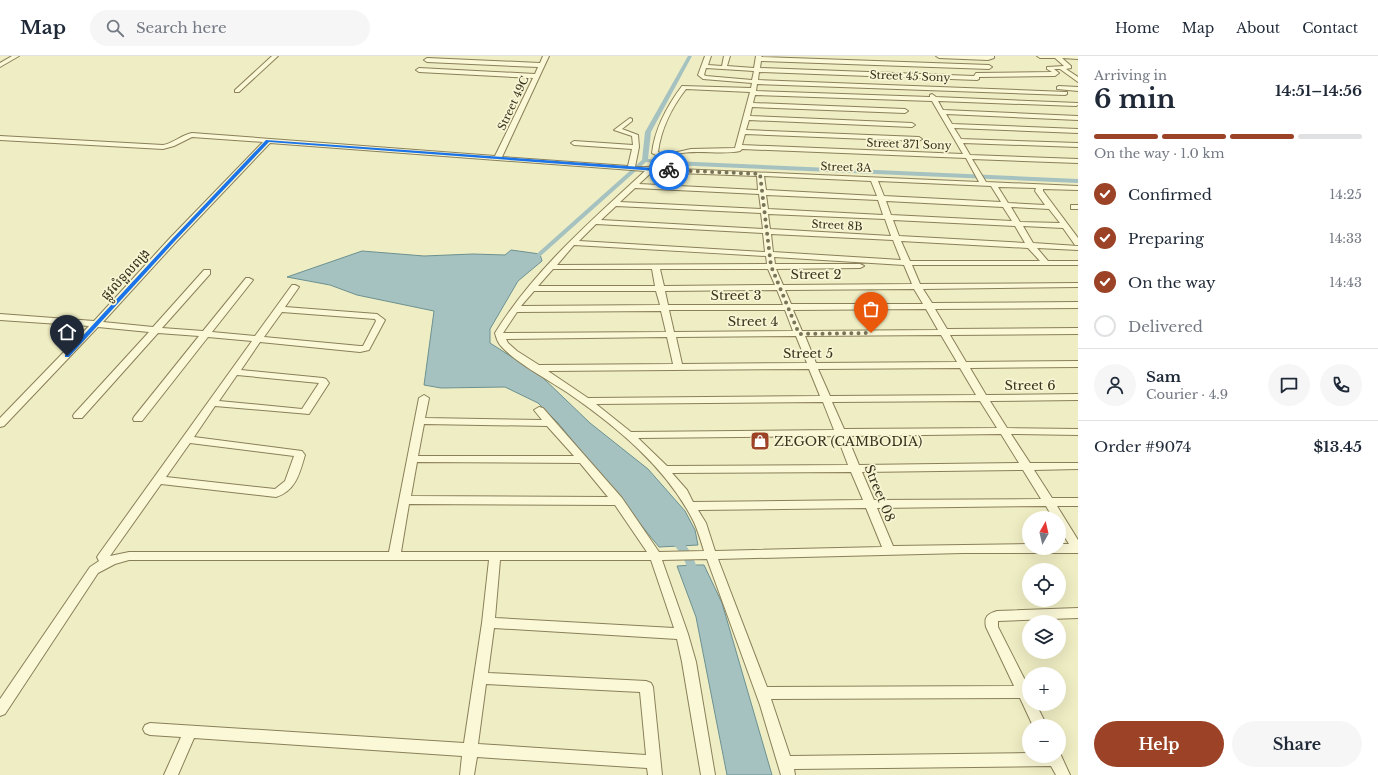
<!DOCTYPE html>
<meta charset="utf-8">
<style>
:root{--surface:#fff;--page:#f6f6f7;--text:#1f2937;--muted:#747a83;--line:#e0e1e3;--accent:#9b4227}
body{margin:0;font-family:"Libre Baskerville","Noto Sans Khmer",serif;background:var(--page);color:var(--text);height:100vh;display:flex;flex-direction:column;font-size:15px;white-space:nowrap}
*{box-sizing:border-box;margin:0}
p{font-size:13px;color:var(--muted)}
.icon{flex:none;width:22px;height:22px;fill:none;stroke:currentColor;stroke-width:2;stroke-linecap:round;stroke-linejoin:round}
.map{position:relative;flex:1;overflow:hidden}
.panel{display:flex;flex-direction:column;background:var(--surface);width:300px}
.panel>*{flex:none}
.needle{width:26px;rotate:8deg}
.tools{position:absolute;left:1022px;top:455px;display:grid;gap:8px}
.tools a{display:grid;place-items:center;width:44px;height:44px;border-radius:50%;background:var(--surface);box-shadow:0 4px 16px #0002;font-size:20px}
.pin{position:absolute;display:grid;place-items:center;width:34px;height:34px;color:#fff;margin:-41px -17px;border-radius:50% 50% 50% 0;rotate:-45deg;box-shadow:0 0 4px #0007}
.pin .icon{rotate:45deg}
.courier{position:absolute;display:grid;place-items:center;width:40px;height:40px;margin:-20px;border:3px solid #1a73e8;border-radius:50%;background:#fff;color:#222;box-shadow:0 1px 5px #0007}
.summary em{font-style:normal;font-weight:800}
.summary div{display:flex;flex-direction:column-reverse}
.summary{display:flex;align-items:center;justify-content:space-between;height:68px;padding:0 16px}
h1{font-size:26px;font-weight:800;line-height:30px}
.bar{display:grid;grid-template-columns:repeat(4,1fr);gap:6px 4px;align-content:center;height:48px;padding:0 16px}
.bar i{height:5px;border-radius:3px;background:var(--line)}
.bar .active{background:var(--accent)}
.bar p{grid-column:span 4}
.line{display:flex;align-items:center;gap:10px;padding:0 16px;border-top:1px solid var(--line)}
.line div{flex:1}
.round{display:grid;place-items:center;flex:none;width:42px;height:42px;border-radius:21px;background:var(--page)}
ol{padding:0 16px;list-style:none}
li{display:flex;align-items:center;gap:12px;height:44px}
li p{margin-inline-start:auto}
li .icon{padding:4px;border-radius:50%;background:var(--accent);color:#fff;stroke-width:4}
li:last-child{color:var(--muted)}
li i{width:22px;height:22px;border:2px solid var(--line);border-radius:50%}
.primary-button{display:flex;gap:8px;margin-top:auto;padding:8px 16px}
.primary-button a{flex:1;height:46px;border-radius:24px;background:var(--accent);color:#fff;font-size:16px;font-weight:800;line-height:46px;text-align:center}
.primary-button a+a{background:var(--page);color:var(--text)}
header{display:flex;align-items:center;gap:24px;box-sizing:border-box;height:56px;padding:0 20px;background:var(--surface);border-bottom:1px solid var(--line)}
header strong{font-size:19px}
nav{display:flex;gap:22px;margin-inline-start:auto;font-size:14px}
.search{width:280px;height:36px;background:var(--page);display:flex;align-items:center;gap:10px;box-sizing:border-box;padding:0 14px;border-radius:22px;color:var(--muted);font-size:15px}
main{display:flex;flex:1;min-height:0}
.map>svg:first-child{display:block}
</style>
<header>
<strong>Map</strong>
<div class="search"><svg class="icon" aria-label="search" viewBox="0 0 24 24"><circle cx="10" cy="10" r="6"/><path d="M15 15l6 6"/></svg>Search here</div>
<nav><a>Home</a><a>Map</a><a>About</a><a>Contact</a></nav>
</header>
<main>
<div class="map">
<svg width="1078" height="719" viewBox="0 0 1078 719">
<rect width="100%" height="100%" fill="#efedc3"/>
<!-- water -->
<path fill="#a5c2c1" stroke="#6c9190" d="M511 194 540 198 542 205 518 225 490 273V287L540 319 590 367 648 413 685 455 695 474 698 489 659 491 558 367 538 347 505 331 441 332 424 329 434 255 357 239 330 229 287 221 362 195 424 200 473 198 505 199Z
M693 509H704L722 547 772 719H727L696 561 677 510Z"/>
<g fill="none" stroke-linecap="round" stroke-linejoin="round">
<!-- canal -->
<path fill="#a5c2c1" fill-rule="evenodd" d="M688 0H692L651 76 648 103 672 105 1078 123V127L672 109 646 106 535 205H531V203L642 104 645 76Z
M674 479C686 482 697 509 700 520L698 523 695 524 692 523 683 501 669 482 671 480Z"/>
<!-- minor casing -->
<g stroke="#8a7f59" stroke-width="2">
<path id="minor" d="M12 0H19L0 11V7Z
M272 0H278L239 36H235V34Z
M543 0H549L502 101 628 110 632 93 574 89 571 87 574 85 633 89 632 80 614 74 630 62 632 63V65L622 73 638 79 639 91 635 111H649L660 101 652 97C655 72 667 50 682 30L751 32 752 27 703 23 698 19 705 0H711L708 9 722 10 724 0H730L727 10 754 12 756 0H762L761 1 989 9 992 11 989 13 761 5 760 12 974 20 976 17 1052 16 1047 13V11L1064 10 1055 2H1040L1037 0H1078V3L1062 2 1071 10V12L1066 13 1078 21V26L1060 13H1054L1059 17 1055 20 979 21V23L977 24 759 16 758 24 1067 36V38L1065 39 757 28 756 35 930 41V39L932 38 936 41 1078 47V49L1076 50 938 45 943 54 1078 60V64L946 58 952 68 1078 73V77L954 72 961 83 1078 87V91L963 87 970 99 1078 103V107L972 103 986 126 1078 130V134L1043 133V135L1078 182V189H1075L1063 172 1023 170 1033 187 1078 190V194L1037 192 1048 205H1078V209H912L920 228 1078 227V231L923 233 932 247 1078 246V252L935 253 947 273 1078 272V278L950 279 966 306 1078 305V311L970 312 986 339 1078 338V344L990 345 1007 372 1078 373V379L1011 378 1030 407H1078V413L1034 414 1052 442H1078V450H1057L1078 484V497H963L718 503 767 631 1014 630 986 571C984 561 987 558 997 555L1078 552V562L998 565V571L1029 632V648H1036L1047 670H1033L1020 642 771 643 790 700 1029 697V700H1059V695L1070 719H1056L1051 710 794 713 795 719H781L760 649 707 503 662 504 688 578 696 606 715 719H701L682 606 677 583 494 572 488 617 646 625 651 627 653 631 662 719H648L647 712 477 701 474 719H460L462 700 194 682 178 719H164L181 681 150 679 145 677 143 673 145 669 150 667 464 687 482 567 489 504H129L115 508 98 517 5 658 0 660V643L90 511 99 505 97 501 99 498 252 285 208 281 142 365H134L133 363 134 361 199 280 158 277 82 362H74L73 360 74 358 149 276 98 271 4 370 0 371V362L89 270 0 264V258L94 265 170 182 263 86 192 81 174 90 163 93 0 84V80L163 89C174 87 181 79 192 77L495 100 533 22 419 16 416 14 419 12 535 18 538 11 427 6 424 4 427 2 540 7ZM706 12 754 15 752 24 706 20 704 19ZM686 33 750 36 735 92 691 93 664 99 658 96C661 73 672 51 686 33ZM755 39 932 45 963 98 742 89 745 78 919 85 922 83 919 81 746 74 749 64 912 71 915 69 912 67 750 60 752 51 905 57 908 55 905 53 753 47ZM270 87 645 115C590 166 534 214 495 277 496 281 498 287 501 290 516 307 549 324 568 337 617 371 667 412 694 466 698 475 701 485 704 495L659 496 622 442 543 352 539 351 534 354 542 364 425 362 429 342 424 339 419 342 389 496H129L110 500 161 428 276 441C296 435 300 416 305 399L302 395 194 381 215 350 309 358 329 327 326 323 323 322 241 314 260 286 360 296 369 294 385 264 377 258 285 251 299 231 295 229H292L255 280 212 276 253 224 249 222H246L203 275 162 272 210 218V214H204L153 271 103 266 176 186ZM742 93 966 102 979 126 656 112C659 109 662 105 666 103 684 90 718 100 740 95ZM652 116 757 120 758 134 639 128ZM764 120 871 125 877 140 766 134ZM878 125 991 130 1001 146 884 140ZM998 131 1036 132 1035 135 1045 149 1008 147ZM635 132 759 138 761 153 620 146ZM766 139 878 144 883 159 768 153ZM886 145 1003 151 1012 165 891 159ZM616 150 761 157 763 173 601 164ZM1011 151 1049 153 1060 167 1020 166ZM768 158 885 163 891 180 770 173ZM893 164 1015 170 1025 187 899 180ZM596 168 763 177 765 196 579 185ZM771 178 893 184 901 204 773 196ZM901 185 1028 192 1040 205H910ZM574 189 766 200 767 208 557 209ZM774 201 904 209 912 228 783 229 776 213 860 212 864 210 860 208H775ZM553 213H652L655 230H538ZM660 213H768L775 229 664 230ZM914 233 923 248H791L785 234ZM777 234 783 249H668L665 235ZM534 235H656L660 249 521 250ZM926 253 938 274 802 275 793 254ZM669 254H785L793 275 674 276ZM661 255 666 276 503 277 517 256ZM282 256 375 263 376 265 363 290H360L264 281ZM941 279 957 306 816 307 805 280ZM796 280 807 307 682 308 676 281ZM667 281 673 308 539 309 517 295 508 287 506 283ZM960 312 976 339 830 340 818 313ZM809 313 820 340 588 342 548 315ZM237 319 319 327 302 353 219 345ZM980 345 997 372 844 373 832 346ZM823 346 834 374 631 376 596 348ZM424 368 547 370 574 400H418ZM1001 378 1019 407 859 409 847 380ZM837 380 848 409 667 410 638 382ZM190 387 294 400 285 425 275 433 166 421ZM417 406 580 407 608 441 411 440ZM1023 414 1041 443 874 444 862 416ZM851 416 863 444 693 446 687 434 672 417ZM409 448 615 449 647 496H401ZM1046 450 1053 462H1059V472L1069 488H1059V492H1029V488L893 490 877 452ZM866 452 882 491 715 495 706 467 698 454ZM500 504H651L674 572 495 562ZM486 628 640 636 646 699 478 688Z
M936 0H994V2L988 4 939 2Z
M1059 30 1078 31V35L1057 33V31Z
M1071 149H1078V153H1071Z"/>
</g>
<!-- minor -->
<use href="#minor" fill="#faf8d7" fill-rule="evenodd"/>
</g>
<!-- route -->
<path fill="#1a73e8" d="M266 84 669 113 671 114 669 116 269 86 175 185 69 301H65V299L172 183Z"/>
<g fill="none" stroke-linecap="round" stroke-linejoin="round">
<!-- done -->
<path stroke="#797358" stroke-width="4" stroke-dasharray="0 7.2" d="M669 114 760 118 771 210 799 278 871 277"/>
</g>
<!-- icons -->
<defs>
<g id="shop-square" transform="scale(1)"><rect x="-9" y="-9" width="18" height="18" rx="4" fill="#9b4227" stroke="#f7f5d3"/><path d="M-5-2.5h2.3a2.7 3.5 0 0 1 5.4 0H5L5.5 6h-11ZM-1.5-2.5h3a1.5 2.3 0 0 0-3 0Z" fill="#fff"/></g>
</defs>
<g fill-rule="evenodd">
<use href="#shop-square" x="760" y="385"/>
</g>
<g text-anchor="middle" stroke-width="3.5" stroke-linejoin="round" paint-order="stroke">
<!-- far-street labels -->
<g font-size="11" fill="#3a321e" stroke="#f7f5d3">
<text transform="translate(910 20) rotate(2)" y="4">Street 45 Sony</text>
<text transform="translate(513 47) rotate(-65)" y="4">Street 49C</text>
<text transform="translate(909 88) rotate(2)" y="4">Street 371 Sony</text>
<text transform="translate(846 111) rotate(2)" y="4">Street 3A</text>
<text transform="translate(837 169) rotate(3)" y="4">Street 8B</text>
</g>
<!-- street labels -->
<g font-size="13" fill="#3a321e" stroke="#f7f5d3">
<text transform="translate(125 218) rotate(-47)" y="5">ផ្លូវលំទួលពង្រ</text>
<text x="816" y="223">Street 2</text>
<text x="736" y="244">Street 3</text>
<text x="753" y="270">Street 4</text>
<text x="808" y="302">Street 5</text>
<text x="1030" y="334">Street 6</text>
<text transform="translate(880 437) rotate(68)" y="5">Street 08</text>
</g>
<!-- poi labels -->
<g font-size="13" fill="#3a321e" stroke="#f7f5d3" text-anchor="start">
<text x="774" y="390">ZEGOR (CAMBODIA)</text>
</g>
</g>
</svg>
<div class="tools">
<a><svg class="needle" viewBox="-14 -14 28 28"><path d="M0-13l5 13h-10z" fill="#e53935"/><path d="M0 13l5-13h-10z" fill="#747a83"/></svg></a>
<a><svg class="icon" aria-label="locate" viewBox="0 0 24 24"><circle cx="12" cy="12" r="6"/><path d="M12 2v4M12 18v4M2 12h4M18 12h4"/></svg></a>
<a><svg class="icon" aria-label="layers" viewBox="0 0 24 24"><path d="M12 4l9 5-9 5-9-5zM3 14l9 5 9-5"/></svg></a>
<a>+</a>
<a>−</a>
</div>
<div class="pin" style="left:871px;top:277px;background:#ea580c"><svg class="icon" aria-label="bag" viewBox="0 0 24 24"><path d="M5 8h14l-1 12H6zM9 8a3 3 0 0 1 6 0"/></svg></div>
<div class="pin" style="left:67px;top:300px;background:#1f2937"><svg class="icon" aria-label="home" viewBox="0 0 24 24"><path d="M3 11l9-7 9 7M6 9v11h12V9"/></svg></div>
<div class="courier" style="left:669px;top:114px"><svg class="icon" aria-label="bike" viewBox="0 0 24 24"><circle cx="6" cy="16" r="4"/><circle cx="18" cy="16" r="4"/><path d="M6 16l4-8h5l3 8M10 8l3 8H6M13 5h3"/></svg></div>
</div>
<section class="panel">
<div class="summary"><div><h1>6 min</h1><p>Arriving in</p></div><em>14:51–14:56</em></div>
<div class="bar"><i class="active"></i><i class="active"></i><i class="active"></i><i></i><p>On the way · 1.0 km</p></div>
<ol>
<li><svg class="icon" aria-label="check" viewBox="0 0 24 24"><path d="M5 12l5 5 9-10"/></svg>Confirmed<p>14:25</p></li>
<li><svg class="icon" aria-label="check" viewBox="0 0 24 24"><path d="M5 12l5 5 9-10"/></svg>Preparing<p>14:33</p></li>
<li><svg class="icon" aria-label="check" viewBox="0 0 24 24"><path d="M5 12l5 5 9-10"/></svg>On the way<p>14:43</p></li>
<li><i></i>Delivered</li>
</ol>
<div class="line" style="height:72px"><a class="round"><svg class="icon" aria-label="person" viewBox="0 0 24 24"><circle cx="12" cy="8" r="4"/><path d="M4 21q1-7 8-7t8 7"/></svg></a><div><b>Sam</b><p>Courier · 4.9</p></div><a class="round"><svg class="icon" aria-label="chat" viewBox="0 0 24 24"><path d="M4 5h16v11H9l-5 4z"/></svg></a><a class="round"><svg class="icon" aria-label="phone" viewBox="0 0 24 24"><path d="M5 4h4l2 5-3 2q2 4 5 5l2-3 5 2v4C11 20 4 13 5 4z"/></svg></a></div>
<div class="line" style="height:52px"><div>Order #9074</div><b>$13.45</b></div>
<div class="primary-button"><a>Help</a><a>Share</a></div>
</section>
</main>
